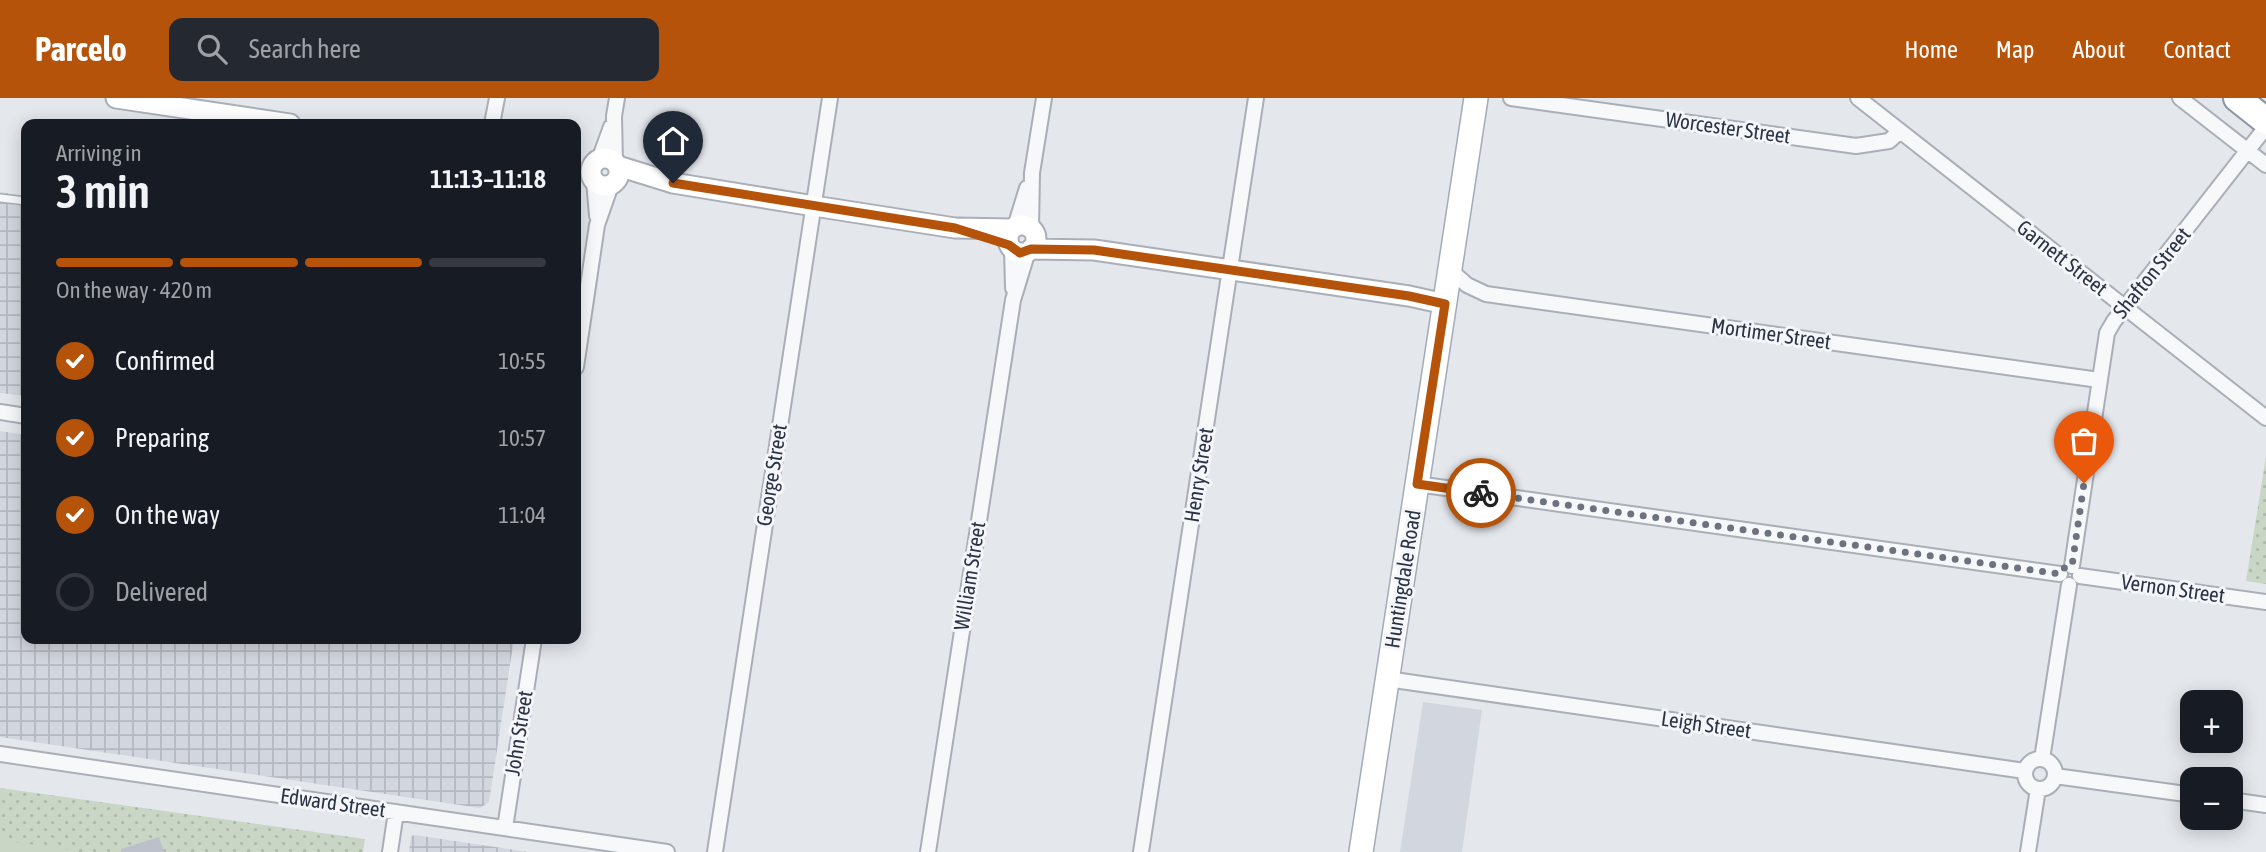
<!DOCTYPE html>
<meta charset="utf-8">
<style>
:root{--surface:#171b24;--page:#242831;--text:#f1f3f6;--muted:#9ea1a6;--line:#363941;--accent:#b45309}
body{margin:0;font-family:"Asap Condensed",sans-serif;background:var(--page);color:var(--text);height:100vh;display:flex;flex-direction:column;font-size:26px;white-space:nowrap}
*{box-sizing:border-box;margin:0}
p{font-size:23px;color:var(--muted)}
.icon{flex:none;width:38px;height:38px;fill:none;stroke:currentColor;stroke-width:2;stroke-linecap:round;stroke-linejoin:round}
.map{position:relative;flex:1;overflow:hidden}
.details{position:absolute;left:21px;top:21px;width:560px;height:525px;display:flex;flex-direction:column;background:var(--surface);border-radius:14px;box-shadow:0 4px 18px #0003}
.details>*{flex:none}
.tools{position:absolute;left:2180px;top:592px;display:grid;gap:14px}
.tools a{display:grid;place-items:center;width:63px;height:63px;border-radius:14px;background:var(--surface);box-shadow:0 4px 18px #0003;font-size:35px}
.pin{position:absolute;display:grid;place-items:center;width:60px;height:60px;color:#fff;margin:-72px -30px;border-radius:50% 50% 50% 0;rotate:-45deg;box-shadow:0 0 7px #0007}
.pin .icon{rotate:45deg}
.courier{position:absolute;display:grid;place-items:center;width:70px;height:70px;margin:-35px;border:5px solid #b45309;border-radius:50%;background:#fff;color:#222;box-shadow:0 2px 9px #0007}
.overview em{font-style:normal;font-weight:600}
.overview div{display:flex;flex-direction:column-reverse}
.overview{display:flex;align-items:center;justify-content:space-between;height:119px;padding:0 35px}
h1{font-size:46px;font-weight:600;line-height:52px}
.bar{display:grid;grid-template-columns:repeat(4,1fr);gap:10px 7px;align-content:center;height:84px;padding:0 35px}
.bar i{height:9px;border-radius:5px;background:var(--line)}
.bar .current{background:var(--accent)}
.bar p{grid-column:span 4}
ol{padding:0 35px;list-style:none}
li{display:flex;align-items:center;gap:21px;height:77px}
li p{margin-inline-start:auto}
li .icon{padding:7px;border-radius:50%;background:var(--accent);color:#fff;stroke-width:4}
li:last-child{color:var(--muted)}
li i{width:38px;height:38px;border:4px solid var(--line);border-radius:50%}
header{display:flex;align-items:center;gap:42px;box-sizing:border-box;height:98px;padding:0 35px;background:var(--accent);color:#fff}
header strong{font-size:33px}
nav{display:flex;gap:38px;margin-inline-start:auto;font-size:24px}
.search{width:490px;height:63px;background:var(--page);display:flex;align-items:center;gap:18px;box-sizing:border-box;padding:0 24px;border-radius:14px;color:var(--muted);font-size:26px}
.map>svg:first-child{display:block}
</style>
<header>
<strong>Parcelo</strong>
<div class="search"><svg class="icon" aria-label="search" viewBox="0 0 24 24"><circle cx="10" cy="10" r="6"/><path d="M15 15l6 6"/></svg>Search here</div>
<nav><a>Home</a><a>Map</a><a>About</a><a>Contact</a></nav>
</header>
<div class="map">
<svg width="2266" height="754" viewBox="0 0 2266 754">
<defs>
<pattern id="industrial-grid" width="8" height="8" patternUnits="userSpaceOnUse" patternTransform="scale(1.75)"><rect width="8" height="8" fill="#d2d6de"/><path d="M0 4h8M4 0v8" fill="none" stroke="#b4b8c0"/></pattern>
<pattern id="green-dots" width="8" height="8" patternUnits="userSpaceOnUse" patternTransform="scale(1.75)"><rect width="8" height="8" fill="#c9d6c5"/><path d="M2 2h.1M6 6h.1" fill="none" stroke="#adb8ab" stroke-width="1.8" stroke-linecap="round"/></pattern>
</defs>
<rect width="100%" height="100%" fill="#e4e7ec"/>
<!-- built -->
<path fill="#d2d6de" d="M1423 604 1482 612 1462 754H1400Z"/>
<!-- industrial -->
<path fill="url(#industrial-grid)" d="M0 94 26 98V298L0 295Z
M0 333 26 337V541H514L489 704 480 710 0 639Z
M415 737 528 754H409L411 738Z"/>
<!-- green -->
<path fill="url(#green-dots)" d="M2266 359V486L2246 483Z
M0 690 365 741 363 754H0Z"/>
<!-- pitch -->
<path fill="#c9d6c5" d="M0 742 70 752V754H0Z"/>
<!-- building -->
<path fill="#bbc0ca" d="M159 739 164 754H121V751Z"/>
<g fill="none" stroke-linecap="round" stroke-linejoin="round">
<!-- lane casing -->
<g stroke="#a9aeb7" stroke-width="10">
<path id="lane" d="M0 100 26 103"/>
</g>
<!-- street casing -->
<g stroke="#a9aeb7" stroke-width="18">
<path id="street" d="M1511 0 1856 48 1889 43 1900 33
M1858 0 2266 320
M2180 0 2266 67
M492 26 497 0
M599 62 611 29
M615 65 614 18 617 0
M594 83 597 118
M1015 129 1027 90
M1031 131 1032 75 1044 0
M1012 151 1013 190
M1450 172 1467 187 1486 196 2099 282
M576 269 597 127 611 87
M0 314 26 318
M1417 386 2060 476
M2072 468 2107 235 2114 223 2266 29
M2080 478 2266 504
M1387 581 2025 673
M0 656 667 754
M2042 661 2069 487
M2025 676a15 15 0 1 1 30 0a15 15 0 1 1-30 0Z
M2055 678 2193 697
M2231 702 2266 707
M505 730 534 541
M390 754 396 714
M715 754 830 0
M928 754 1013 202 1028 153
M1141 754 1256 0
M2028 754 2038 691"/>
</g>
<!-- secondary casing -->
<g stroke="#a9aeb7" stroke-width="23">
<path id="secondary" d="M116 0 290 26
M591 74a14 14 0 1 1 28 0a14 14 0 1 1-28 0Z
M618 68 673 85 814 108 955 130 1012 131
M1008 141a14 14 0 1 1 28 0a14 14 0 1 1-28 0Z
M1031 151 1094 152 1409 198 1445 206"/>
</g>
<!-- primary casing -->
<g stroke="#a3abb8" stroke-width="26">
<path id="primary" d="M1361 754 1476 0"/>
</g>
<!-- highway casing -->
<g stroke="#8b94a3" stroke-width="30">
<path id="highway" d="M2237 0 2266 23"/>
</g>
<!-- lane -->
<use href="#lane" stroke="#f7f8fa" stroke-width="7"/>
<!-- street -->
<use href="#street" stroke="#f7f8fa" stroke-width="14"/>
<!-- secondary -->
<use href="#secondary" stroke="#fff" stroke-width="19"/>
<!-- primary -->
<use href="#primary" stroke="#fff" stroke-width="23"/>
<!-- highway -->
<use href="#highway" stroke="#fff" stroke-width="26"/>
</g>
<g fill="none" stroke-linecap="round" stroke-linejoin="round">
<!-- done -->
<path stroke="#6c737f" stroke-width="7" stroke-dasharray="0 12.6" d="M1481 395 2060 476 2064 470 2072 468 2084 385"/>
<!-- route -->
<path stroke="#b45309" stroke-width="9" d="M673 85 955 130 1009 147 1020 155 1031 151 1094 152 1409 198 1445 206 1417 386 1481 395"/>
</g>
<g text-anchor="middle" stroke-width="6" stroke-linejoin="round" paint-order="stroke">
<!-- street labels -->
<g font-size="21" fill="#2b3445" stroke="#f4f6f9">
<text transform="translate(1728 30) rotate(8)" y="7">Worcester Street</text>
<text transform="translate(2062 160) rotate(38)" y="7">Garnett Street</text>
<text transform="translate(2152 175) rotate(-51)" y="7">Shafton Street</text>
<text transform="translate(1771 236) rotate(8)" y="7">Mortimer Street</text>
<text transform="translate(772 377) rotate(-81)" y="7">George Street</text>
<text transform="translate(1199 377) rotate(-81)" y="7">Henry Street</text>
<text transform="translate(970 478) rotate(-81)" y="7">William Street</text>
<text transform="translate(1403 481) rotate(-81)" y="7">Huntingdale Road</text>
<text transform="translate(2173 491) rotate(8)" y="7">Vernon Street</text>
<text transform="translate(1706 627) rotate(8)" y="7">Leigh Street</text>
<text transform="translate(519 635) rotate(-81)" y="7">John Street</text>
<text transform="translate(333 705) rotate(8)" y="7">Edward Street</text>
</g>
</g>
</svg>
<div class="tools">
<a>+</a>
<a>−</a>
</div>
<div class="pin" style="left:2084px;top:385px;background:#ea580c"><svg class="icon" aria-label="bag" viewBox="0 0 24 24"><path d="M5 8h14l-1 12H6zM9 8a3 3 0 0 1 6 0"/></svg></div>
<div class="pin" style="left:673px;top:85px;background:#1f2937"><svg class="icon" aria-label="home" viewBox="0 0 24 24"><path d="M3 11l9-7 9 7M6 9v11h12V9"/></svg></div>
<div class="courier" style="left:1481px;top:395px"><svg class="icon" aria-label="bike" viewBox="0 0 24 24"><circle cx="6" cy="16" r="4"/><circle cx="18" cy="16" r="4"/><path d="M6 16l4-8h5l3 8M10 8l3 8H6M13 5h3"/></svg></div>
<section class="details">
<div class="overview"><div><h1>3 min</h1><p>Arriving in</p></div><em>11:13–11:18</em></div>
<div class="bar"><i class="current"></i><i class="current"></i><i class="current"></i><i></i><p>On the way · 420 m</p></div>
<ol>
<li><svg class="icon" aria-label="check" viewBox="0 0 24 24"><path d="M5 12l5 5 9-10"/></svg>Confirmed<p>10:55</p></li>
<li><svg class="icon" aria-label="check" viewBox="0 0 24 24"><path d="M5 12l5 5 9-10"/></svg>Preparing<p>10:57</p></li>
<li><svg class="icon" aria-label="check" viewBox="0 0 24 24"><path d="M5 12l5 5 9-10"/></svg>On the way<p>11:04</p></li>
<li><i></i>Delivered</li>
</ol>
</section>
</div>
